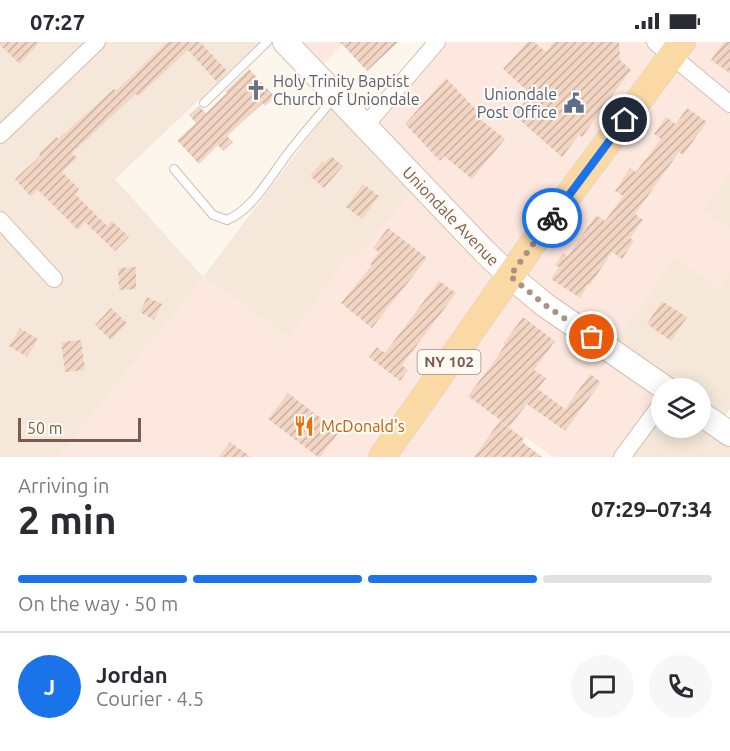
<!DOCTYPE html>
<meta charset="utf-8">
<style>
:root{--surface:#fff;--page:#f7f7f7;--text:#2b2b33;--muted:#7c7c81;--line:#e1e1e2;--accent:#1a73e8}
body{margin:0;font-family:Ubuntu,sans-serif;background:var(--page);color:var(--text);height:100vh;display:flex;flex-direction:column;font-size:22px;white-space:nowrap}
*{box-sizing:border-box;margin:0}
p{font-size:20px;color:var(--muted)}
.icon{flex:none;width:33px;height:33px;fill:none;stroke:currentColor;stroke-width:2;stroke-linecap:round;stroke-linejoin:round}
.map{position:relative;height:415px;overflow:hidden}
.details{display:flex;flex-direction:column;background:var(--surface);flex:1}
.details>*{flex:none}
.tools{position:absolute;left:651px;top:336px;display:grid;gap:12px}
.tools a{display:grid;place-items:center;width:60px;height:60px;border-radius:50%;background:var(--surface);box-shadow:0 3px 15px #0003;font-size:30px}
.scale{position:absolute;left:18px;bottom:15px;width:123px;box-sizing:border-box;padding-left:6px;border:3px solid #7a5c4d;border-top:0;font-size:16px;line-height:21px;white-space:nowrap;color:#7a5c4d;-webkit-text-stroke:4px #fffaf3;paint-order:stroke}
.pin{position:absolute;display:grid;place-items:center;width:51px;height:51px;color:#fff;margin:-26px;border:3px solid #fff;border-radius:50%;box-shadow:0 2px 6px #0007}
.courier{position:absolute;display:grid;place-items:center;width:60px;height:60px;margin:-30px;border:4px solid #1a73e8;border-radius:50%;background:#fff;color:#222;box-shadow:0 2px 8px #0007}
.head em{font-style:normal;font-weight:600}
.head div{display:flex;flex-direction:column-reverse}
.head{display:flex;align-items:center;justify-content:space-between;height:102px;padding:0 18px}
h1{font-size:39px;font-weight:600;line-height:45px}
.bar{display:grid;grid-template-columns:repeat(4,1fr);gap:9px 6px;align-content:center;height:72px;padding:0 18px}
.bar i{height:8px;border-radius:4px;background:var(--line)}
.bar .active{background:var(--accent)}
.bar p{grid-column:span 4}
.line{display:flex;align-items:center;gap:15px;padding:0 18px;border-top:2px solid var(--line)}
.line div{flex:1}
.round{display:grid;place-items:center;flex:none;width:63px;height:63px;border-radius:32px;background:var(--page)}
.status{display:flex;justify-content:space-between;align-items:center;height:42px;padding:0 30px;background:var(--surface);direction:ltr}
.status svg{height:16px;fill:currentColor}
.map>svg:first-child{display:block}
</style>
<div class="status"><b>07:27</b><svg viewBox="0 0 49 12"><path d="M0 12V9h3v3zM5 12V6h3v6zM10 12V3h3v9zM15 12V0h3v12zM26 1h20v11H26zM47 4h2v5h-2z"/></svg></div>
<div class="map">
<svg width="730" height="415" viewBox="0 0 730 415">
<defs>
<pattern id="building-hatch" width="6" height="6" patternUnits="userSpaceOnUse" patternTransform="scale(1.5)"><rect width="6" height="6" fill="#f3d5c3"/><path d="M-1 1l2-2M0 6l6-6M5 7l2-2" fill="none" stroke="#cab0a1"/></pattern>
</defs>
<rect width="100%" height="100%" fill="#fdf6ec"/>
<!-- residential -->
<path fill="#f5e8da" d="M0 0H261L115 137 203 235 338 56 420 142 357 215 350 211 290 296 204 235 58 415H0Z
M730 130V188L702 169Z
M675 214 718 246 730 229V367L718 383 730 392V415H622L661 361 662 386H700V346H665L609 307Z"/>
<!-- commercial -->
<path fill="#fde8e0" d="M285 0H345L315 31Z
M437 0H730V130L702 169 730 188V229L718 246 674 215 609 307 665 346 661 361 622 415H553L526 395 511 415H58L204 235 290 296 350 211 357 214 420 142 365 84Z"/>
<!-- building -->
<path fill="url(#building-hatch)" d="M0 0H40L20 22 0 3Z
M167 0H200L227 29 217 40 188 8 139 54 136 52 72 111 77 116 62 130 79 147 75 152 107 184 112 179 129 195 115 209 85 180 78 188 38 148 31 155 15 137 40 114 39 112 57 95 58 97 114 47 116 49Z
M340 0H398L367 29Z
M527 0H534L546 10 554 0H619L620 18 631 28 582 95 579 93 562 115 514 73 531 52 503 27Z
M724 0H730V31L711 18Z
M249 27 275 55 265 64 263 61 227 94 233 100 223 109 218 103 199 122 177 98 196 81 189 73 199 64 206 71 227 51 226 49Z
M446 36 480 72 478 75 505 97 472 137 444 114 440 119 405 82Z
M687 66 707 80 683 113 679 110 635 172 643 178 630 196 634 199 622 217 612 210 590 243 588 242 580 256 551 237 559 225 555 223 563 211 568 214 596 173 605 179 623 154 615 149 630 126 636 130 661 97 654 92 666 75 676 82Z
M331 114 343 124 324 146 310 134 323 119 325 121Z
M363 142 379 154 362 177 346 165Z
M388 186 427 216 372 286 341 261 372 223 370 222 379 210 373 206Z
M136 225V247L119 248 118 226Z
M439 239 456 251 402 323 408 328 400 339 369 315 377 305 385 311Z
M147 255 162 262 154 278 140 270Z
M662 259 687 275 671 299 647 282Z
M111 266 127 281 111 298 95 283Z
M523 275 555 299 534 328 546 336 538 347 565 367 590 332 601 340 565 389 527 362 509 385 468 354 493 321 505 303 503 302Z
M20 286 38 297 27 315 9 304Z
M81 298 85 328 65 330 61 300Z
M288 351 339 390 320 415H318L268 377Z
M500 379 524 397 522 400 542 415H474Z
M230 400 251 415H219Z"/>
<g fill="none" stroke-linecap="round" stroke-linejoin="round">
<!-- service casing -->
<g stroke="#d1beb0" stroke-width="10">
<path id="service" d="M204 61 267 0
M174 127 213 173 227 178C252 168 270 135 286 114 301 94 318 75 334 56"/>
</g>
<!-- minor casing -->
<g stroke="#d1beb0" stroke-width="18">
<path id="minor" d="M655 0 730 62
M365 84 437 0
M0 93 97 0
M0 178 54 237
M622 415 662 361"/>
</g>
<!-- secondary casing -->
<g stroke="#d6c0b0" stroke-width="26">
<path id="secondary" d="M285 0 484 209 510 234 545 263 665 346
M700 371 730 392"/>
</g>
<!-- primary casing -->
<g stroke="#dad1cd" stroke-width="28">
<path id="primary" d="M382 415 531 204 682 0"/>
</g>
<!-- service -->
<use href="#service" stroke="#fff" stroke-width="8"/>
<!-- minor -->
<use href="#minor" stroke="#fff" stroke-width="16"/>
<!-- secondary -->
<use href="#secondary" stroke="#fff" stroke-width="24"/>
<!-- primary -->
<use href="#primary" stroke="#fbd9a5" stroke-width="27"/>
</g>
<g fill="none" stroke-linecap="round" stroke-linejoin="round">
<!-- done -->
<path stroke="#a89285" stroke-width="6" stroke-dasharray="0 10.8" d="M552 176 510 234 545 263 592 295"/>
<!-- route -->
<path stroke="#1a73e8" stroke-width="8" d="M552 176 625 78"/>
</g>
<!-- icons -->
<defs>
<g id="church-bare" transform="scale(1.62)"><path d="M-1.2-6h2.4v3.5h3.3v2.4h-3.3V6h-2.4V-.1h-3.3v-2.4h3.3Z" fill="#6b7280" stroke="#fffaf3" stroke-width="2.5" paint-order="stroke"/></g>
<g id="civic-bare" transform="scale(1.62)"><path d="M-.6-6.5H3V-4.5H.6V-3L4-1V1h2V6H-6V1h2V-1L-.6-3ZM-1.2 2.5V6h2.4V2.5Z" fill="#5c6f8a" stroke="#fffaf3" stroke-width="2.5" paint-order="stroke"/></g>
<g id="restaurant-bare" transform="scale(1.62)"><path d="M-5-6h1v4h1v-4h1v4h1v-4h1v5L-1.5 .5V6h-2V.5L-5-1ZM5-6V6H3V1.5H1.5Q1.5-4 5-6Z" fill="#e8710a" stroke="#fffaf3" stroke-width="2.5" paint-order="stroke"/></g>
</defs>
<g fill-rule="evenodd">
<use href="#church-bare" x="256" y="48"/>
<use href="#civic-bare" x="574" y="61"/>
<use href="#restaurant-bare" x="304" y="384"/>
</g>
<g text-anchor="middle" stroke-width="4.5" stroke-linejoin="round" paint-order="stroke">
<!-- shield labels -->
<rect fill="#fffaf3" stroke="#a28b7f" stroke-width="1.5" x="417.5" y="308" width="63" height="24" rx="4.5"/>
<g font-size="15" font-weight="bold" fill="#7a5c4d">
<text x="449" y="325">NY 102</text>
</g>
<!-- worship labels -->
<g font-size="16" fill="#5b616d" stroke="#fffaf3" text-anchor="start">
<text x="273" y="45">Holy Trinity Baptist<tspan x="273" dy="18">Church of Uniondale</tspan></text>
</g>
<!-- service labels -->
<g font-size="16" fill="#4e5e75" stroke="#fffaf3" text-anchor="end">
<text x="557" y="58">Uniondale<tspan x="557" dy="18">Post Office</tspan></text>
</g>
<!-- street labels -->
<g font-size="16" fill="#7a5c4d" stroke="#fffaf3">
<text transform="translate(451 174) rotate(46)" y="6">Uniondale Avenue</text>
</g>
<!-- food labels -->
<g font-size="16" fill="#c56008" stroke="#fffaf3" text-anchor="start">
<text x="321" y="390">McDonald's</text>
</g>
</g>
</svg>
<div class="tools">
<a><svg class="icon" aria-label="layers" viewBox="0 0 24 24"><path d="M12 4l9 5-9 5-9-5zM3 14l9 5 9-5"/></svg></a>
</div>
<div class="scale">50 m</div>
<div class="pin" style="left:592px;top:295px;background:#ea580c"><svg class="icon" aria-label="bag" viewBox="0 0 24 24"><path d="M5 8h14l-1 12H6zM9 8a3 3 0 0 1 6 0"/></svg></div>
<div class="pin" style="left:625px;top:78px;background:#1f2937"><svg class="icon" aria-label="home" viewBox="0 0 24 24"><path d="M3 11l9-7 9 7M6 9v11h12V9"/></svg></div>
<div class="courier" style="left:552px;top:176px"><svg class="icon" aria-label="bike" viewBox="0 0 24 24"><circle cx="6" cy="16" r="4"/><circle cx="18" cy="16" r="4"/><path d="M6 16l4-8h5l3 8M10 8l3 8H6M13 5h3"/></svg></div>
</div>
<section class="details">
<div class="head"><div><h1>2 min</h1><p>Arriving in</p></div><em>07:29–07:34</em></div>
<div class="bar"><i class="active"></i><i class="active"></i><i class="active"></i><i></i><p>On the way · 50 m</p></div>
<div class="line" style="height:108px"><b class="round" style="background:var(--accent);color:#fff">J</b><div><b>Jordan</b><p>Courier · 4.5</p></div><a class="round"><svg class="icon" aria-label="chat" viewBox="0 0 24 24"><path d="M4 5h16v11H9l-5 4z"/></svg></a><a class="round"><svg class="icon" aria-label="phone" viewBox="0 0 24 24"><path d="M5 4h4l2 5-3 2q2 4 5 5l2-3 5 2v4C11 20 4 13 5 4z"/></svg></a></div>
</section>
